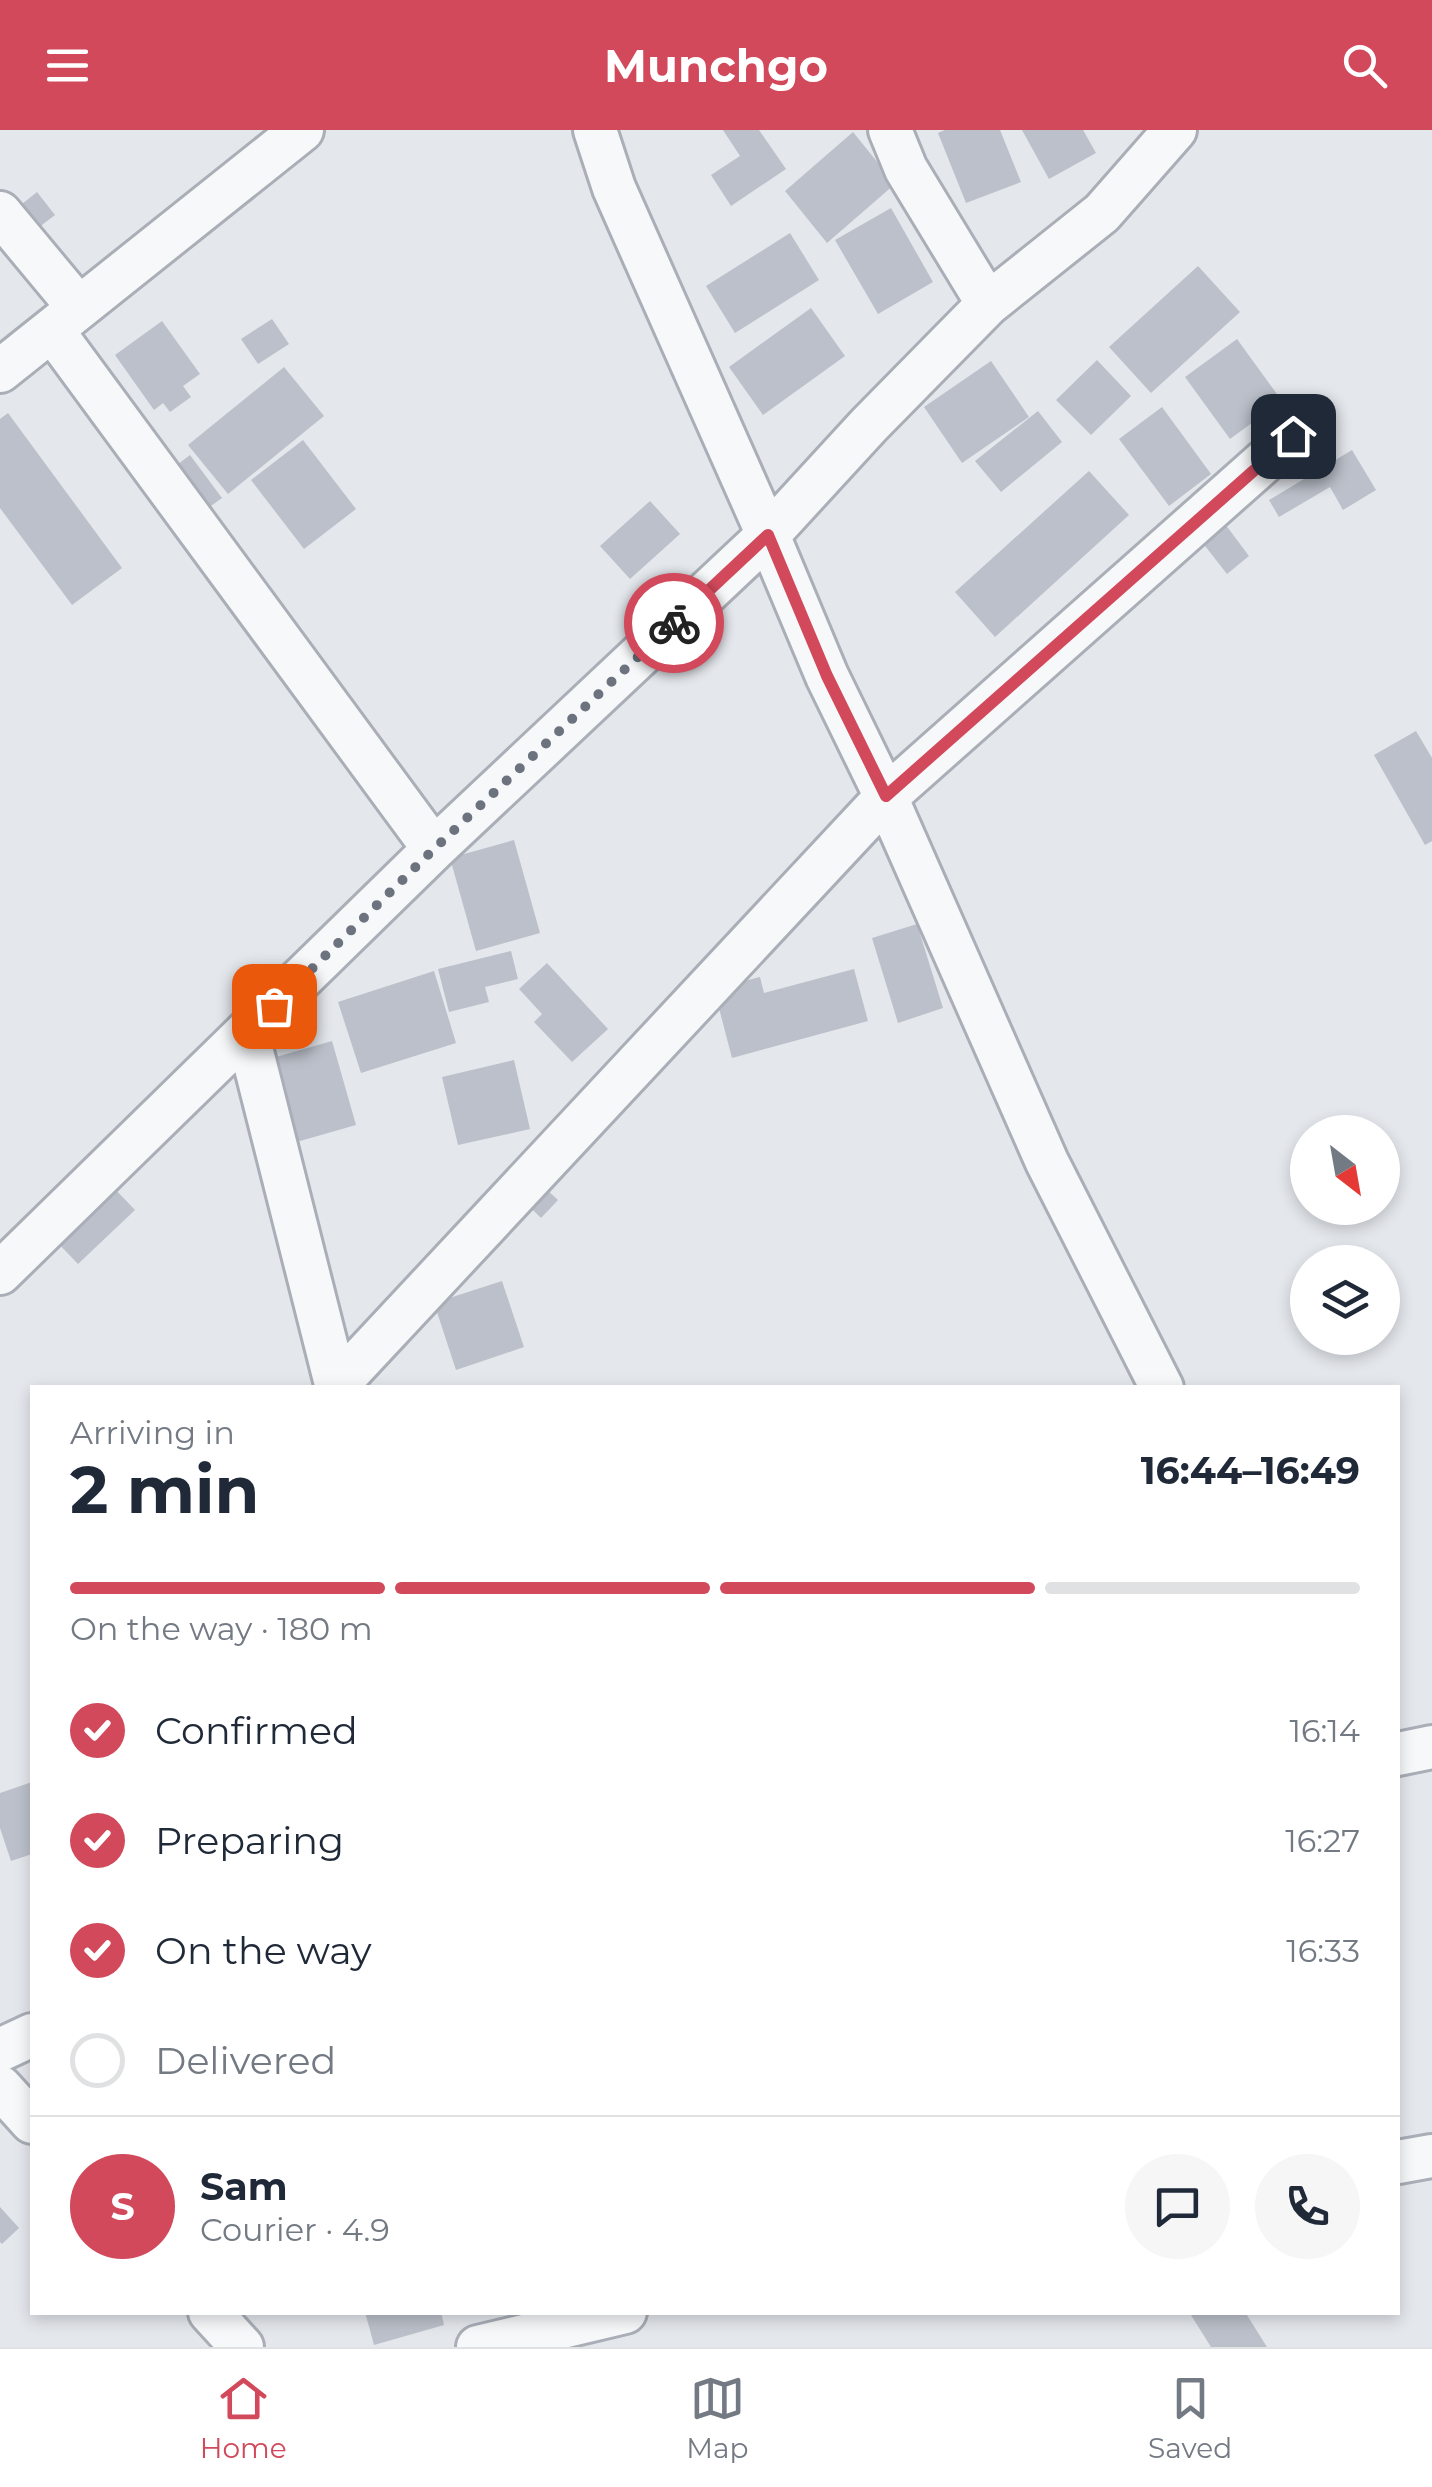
<!DOCTYPE html>
<meta charset="utf-8">
<style>
:root{--surface:#fff;--page:#f6f6f7;--text:#1f2937;--muted:#747a83;--line:#e0e1e3;--accent:#d1495b}
body{margin:0;font-family:Montserrat,sans-serif;background:var(--page);color:var(--text);height:100vh;display:flex;flex-direction:column;font-size:38px;white-space:nowrap}
*{box-sizing:border-box;margin:0}
p{font-size:32px;color:var(--muted)}
.icon{flex:none;width:55px;height:55px;fill:none;stroke:currentColor;stroke-width:2;stroke-linecap:round;stroke-linejoin:round}
.map{position:relative;flex:1;overflow:hidden}
.panel{position:absolute;left:30px;top:1255px;width:1370px;height:930px;display:flex;flex-direction:column;background:var(--surface);border-radius:0px;box-shadow:0 5px 15px #0003}
.panel>*{flex:none}
.needle{width:65px;rotate:149deg}
.tools{position:absolute;left:1290px;top:985px;display:grid;gap:20px}
.tools a{display:grid;place-items:center;width:110px;height:110px;border-radius:50%;background:var(--surface);box-shadow:0 5px 15px #0003;font-size:50px}
.pin{position:absolute;display:grid;place-items:center;width:85px;height:85px;color:#fff;margin:-42px;border-radius:20px;box-shadow:0 5px 15px #0006}
.courier{position:absolute;display:grid;place-items:center;width:100px;height:100px;margin:-50px;border:8px solid #d1495b;border-radius:50%;background:#fff;color:#222;box-shadow:0 2px 12px #0007}
.summary em{font-style:normal;font-weight:700}
.summary div{display:flex;flex-direction:column-reverse}
.summary{display:flex;align-items:center;justify-content:space-between;height:170px;padding:0 40px}
h1{font-size:65px;font-weight:700;line-height:75px}
.bar{display:grid;grid-template-columns:repeat(4,1fr);gap:15px 10px;align-content:center;height:120px;padding:0 40px}
.bar i{height:12px;border-radius:8px;background:var(--line)}
.bar .selected{background:var(--accent)}
.bar p{grid-column:span 4}
.line{display:flex;align-items:center;gap:25px;padding:0 40px;border-top:2px solid var(--line)}
.line div{flex:1}
.round{display:grid;place-items:center;flex:none;width:105px;height:105px;border-radius:52px;background:var(--page)}
ol{padding:0 40px;list-style:none}
li{display:flex;align-items:center;gap:30px;height:110px}
li p{margin-inline-start:auto}
li .icon{padding:10px;border-radius:50%;background:var(--accent);color:#fff;stroke-width:4}
li:last-child{color:var(--muted)}
li i{width:55px;height:55px;border:5px solid var(--line);border-radius:50%}
header{display:flex;justify-content:space-between;align-items:center;height:130px;padding:0 40px;background:var(--accent);color:#fff;font-size:45px;font-weight:700}
.tab-bar{display:flex;justify-content:space-around;align-items:center;height:140px;border-top:2px solid var(--line);background:var(--surface);font-size:28px;color:var(--muted)}
.tab-bar a{display:grid;justify-items:center;gap:5px}
.tab-bar .selected{color:var(--accent)}
.map>svg:first-child{display:block}
</style>
<header><svg class="icon" aria-label="menu" viewBox="0 0 24 24"><path d="M4 6h16M4 12h16M4 18h16"/></svg>Munchgo<svg class="icon" aria-label="search" viewBox="0 0 24 24"><circle cx="10" cy="10" r="6"/><path d="M15 15l6 6"/></svg></header>
<div class="map">
<svg width="1432" height="2217" viewBox="0 0 1432 2217">
<rect width="100%" height="100%" fill="#e4e7ec"/>
<!-- building -->
<path fill="#bbc0ca" d="M723 0H759L786 39 731 76 711 45 740 26Z
M945 0H1000L1021 52 966 73 938 3Z
M1022 0H1083L1096 23 1049 49Z
M853 2 895 54 827 113 785 61Z
M37 62 55 85 34 101 17 78Z
M891 78 933 152 878 184 835 110Z
M790 103 819 150 735 203 706 156Z
M1198 136 1240 182 1151 263 1109 217Z
M811 178 845 226 763 285 729 237Z
M272 189 289 214 258 234 241 209Z
M162 191 200 244 183 256 191 267 170 282 163 273 154 280 115 225Z
M1237 209 1282 271 1230 309 1185 247Z
M1097 230 1131 266 1091 305 1056 270Z
M991 231 1029 287 962 333 924 277Z
M284 237 324 286 228 364 188 315Z
M1162 277 1211 344 1169 376 1119 309Z
M1038 281 1062 312 1001 362 975 331Z
M8 283 122 438 72 475 0 378V289Z
M303 310 356 379 304 419 251 350Z
M1352 320 1376 360 1343 380 1330 357 1279 387 1269 370Z
M190 325 222 368 197 386 165 344Z
M1089 341 1129 385 995 507 955 462Z
M650 371 680 404 630 449 600 416Z
M1225 394 1249 426 1227 444 1202 412Z
M1416 601 1432 628V711L1425 715 1374 625Z
M514 710 540 803 476 821 450 728Z
M917 794 943 878 898 893 872 808Z
M511 821 518 849 485 857 489 872 449 882 438 839Z
M547 833 608 899 572 932 534 892 542 884 519 859Z
M854 839 868 891 732 928 714 859 760 847 764 863Z
M434 841 456 913 361 943 338 872Z
M332 911 356 995 293 1013 269 929Z
M514 930 530 999 458 1015 442 947Z
M111 1055 135 1080 78 1134 55 1110Z
M545 1058 558 1070 541 1088 528 1075Z
M502 1151 524 1217 456 1240 434 1173Z
M32 1652V1724L11 1731 0 1698V1663Z
M0 2077 19 2098 2 2114 0 2112Z
M365 2182H441L444 2195 374 2215Z
M1189 2182H1245L1267 2217H1211Z"/>
<g fill="none" stroke-linecap="round" stroke-linejoin="round">
<!-- minor casing -->
<g stroke="#a9aeb7" stroke-width="48">
<path id="minor" d="M595 0 614 58 768 405 827 546 886 667 1047 1032 1162 1258
M890 0 906 39 988 174
M0 83 79 178
M52 200 434 719
M0 241 302 0
M247 902 337 1258
M0 1143 434 719 768 405 869 295 988 174 1102 83 1175 0
M337 1255 886 667 1293 306
M1398 1624 1432 1617
M0 1920 32 1905
M0 1957 32 1992
M1398 2032 1432 2026
M210 2182 242 2217
M478 2217 625 2182"/>
</g>
<!-- minor -->
<use href="#minor" stroke="#f7f8fa" stroke-width="42"/>
</g>
<g fill="none" stroke-linecap="round" stroke-linejoin="round">
<!-- done -->
<path stroke="#6c737f" stroke-width="10" stroke-dasharray="0 18" d="M274 876 434 719 674 493"/>
<!-- route -->
<path stroke="#d1495b" stroke-width="12" d="M674 493 768 405 827 546 886 666 1293 306"/>
</g>
</svg>
<div class="tools">
<a><svg class="needle" viewBox="-14 -14 28 28"><path d="M0-13l5 13h-10z" fill="#e53935"/><path d="M0 13l5-13h-10z" fill="#747a83"/></svg></a>
<a><svg class="icon" aria-label="layers" viewBox="0 0 24 24"><path d="M12 4l9 5-9 5-9-5zM3 14l9 5 9-5"/></svg></a>
</div>
<div class="pin" style="left:274px;top:876px;background:#ea580c"><svg class="icon" aria-label="bag" viewBox="0 0 24 24"><path d="M5 8h14l-1 12H6zM9 8a3 3 0 0 1 6 0"/></svg></div>
<div class="pin" style="left:1293px;top:306px;background:#1f2937"><svg class="icon" aria-label="home" viewBox="0 0 24 24"><path d="M3 11l9-7 9 7M6 9v11h12V9"/></svg></div>
<div class="courier" style="left:674px;top:493px"><svg class="icon" aria-label="bike" viewBox="0 0 24 24"><circle cx="6" cy="16" r="4"/><circle cx="18" cy="16" r="4"/><path d="M6 16l4-8h5l3 8M10 8l3 8H6M13 5h3"/></svg></div>
<section class="panel">
<div class="summary"><div><h1>2 min</h1><p>Arriving in</p></div><em>16:44–16:49</em></div>
<div class="bar"><i class="selected"></i><i class="selected"></i><i class="selected"></i><i></i><p>On the way · 180 m</p></div>
<ol>
<li><svg class="icon" aria-label="check" viewBox="0 0 24 24"><path d="M5 12l5 5 9-10"/></svg>Confirmed<p>16:14</p></li>
<li><svg class="icon" aria-label="check" viewBox="0 0 24 24"><path d="M5 12l5 5 9-10"/></svg>Preparing<p>16:27</p></li>
<li><svg class="icon" aria-label="check" viewBox="0 0 24 24"><path d="M5 12l5 5 9-10"/></svg>On the way<p>16:33</p></li>
<li><i></i>Delivered</li>
</ol>
<div class="line" style="height:180px"><b class="round" style="background:var(--accent);color:#fff">S</b><div><b>Sam</b><p>Courier · 4.9</p></div><a class="round"><svg class="icon" aria-label="chat" viewBox="0 0 24 24"><path d="M4 5h16v11H9l-5 4z"/></svg></a><a class="round"><svg class="icon" aria-label="phone" viewBox="0 0 24 24"><path d="M5 4h4l2 5-3 2q2 4 5 5l2-3 5 2v4C11 20 4 13 5 4z"/></svg></a></div>
</section>
</div>
<nav class="tab-bar">
<a class="selected"><svg class="icon" aria-label="home" viewBox="0 0 24 24"><path d="M3 11l9-7 9 7M6 9v11h12V9"/></svg>Home</a>
<a><svg class="icon" aria-label="map" viewBox="0 0 24 24"><path d="M3 6l6-2 6 2 6-2v14l-6 2-6-2-6 2zM9 4v14M15 6v14"/></svg>Map</a>
<a><svg class="icon" aria-label="saved" viewBox="0 0 24 24"><path d="M7 4h10v16l-5-4-5 4z"/></svg>Saved</a>
</nav>
